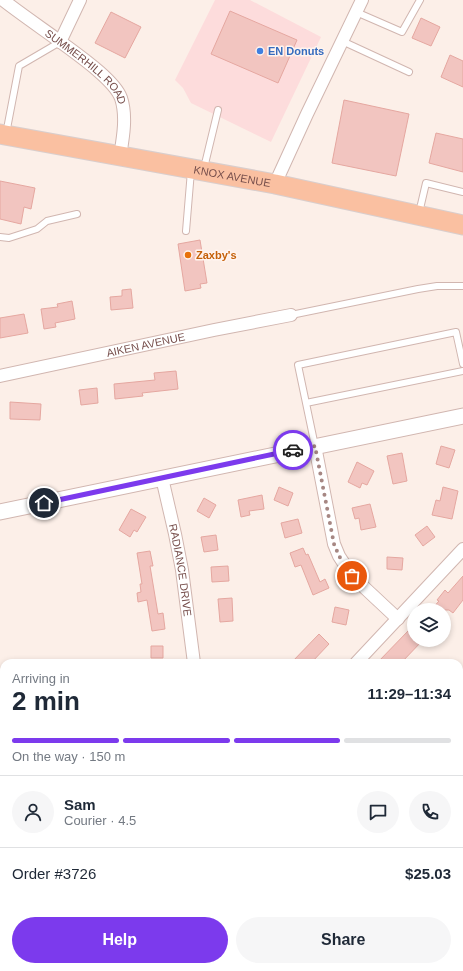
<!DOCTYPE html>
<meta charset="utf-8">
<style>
:root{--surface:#fff;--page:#f6f6f7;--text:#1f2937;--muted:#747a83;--line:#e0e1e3;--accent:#7c3aed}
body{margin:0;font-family:Arial,sans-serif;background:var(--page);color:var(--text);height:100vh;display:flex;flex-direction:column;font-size:15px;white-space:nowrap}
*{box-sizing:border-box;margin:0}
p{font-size:13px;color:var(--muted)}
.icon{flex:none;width:22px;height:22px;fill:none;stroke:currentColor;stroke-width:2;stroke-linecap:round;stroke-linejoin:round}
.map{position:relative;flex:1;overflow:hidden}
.details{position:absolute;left:0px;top:659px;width:463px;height:312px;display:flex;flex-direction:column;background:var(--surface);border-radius:12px 12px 0 0;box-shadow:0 2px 6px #0003}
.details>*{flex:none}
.buttons{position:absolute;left:407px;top:603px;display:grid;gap:8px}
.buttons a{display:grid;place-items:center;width:44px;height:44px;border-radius:50%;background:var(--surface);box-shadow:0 2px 6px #0003;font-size:20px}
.pin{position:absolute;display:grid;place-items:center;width:34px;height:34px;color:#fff;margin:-17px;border:2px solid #fff;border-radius:50%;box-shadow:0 1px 4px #0007}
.courier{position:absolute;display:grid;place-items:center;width:40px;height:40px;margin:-20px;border:3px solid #7c3aed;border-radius:50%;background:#fff;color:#222;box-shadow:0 1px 5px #0007}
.overview em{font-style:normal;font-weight:700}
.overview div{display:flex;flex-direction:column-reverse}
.overview{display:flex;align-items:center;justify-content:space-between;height:68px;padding:0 12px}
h1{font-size:26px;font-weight:700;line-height:30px}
.bar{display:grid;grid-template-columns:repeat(4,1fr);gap:6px 4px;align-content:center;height:48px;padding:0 12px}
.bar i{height:5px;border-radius:3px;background:var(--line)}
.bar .current{background:var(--accent)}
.bar p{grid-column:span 4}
.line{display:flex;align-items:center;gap:10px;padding:0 12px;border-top:1px solid var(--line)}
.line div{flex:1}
.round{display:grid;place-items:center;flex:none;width:42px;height:42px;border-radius:21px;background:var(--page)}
.button{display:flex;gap:8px;margin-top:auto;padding:8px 12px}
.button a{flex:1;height:46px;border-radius:24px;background:var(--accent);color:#fff;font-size:16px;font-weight:700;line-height:46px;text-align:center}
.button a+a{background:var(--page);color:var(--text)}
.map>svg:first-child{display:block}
</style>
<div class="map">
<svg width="463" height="971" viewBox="0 0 463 971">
<rect width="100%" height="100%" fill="#fcefe8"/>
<!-- commercial -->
<path fill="#fddcdc" d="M215 0H250L321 37 271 142 191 103 183 88 175 80Z"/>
<!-- building -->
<path fill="#f2c5c0" stroke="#e5a7a0" d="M230 11 297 40 278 83 211 54Z
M111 12 141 27 125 58 95 43Z
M421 18 440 27 431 46 412 38Z
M450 55 463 61V87L441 77Z
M344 100 409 114 396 176 332 163Z
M436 133 463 139V172L429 163Z
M0 181 35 188 31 209 24 207 21 224 0 219Z
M200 240 207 283 200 284 201 288 185 291 178 244Z
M131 289 133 308 111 310 110 297 122 296V290Z
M72 301 75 319 55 323 56 327 44 329 41 309 58 307 57 304Z
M24 314 28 333 0 338V318Z
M176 371 178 389 142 393 143 396 115 399 114 384 155 380 154 373Z
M97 388 98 403 81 405 79 390Z
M10 402 41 404 40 420 10 419Z
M441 446 455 450 449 468 436 464Z
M402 453 407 481 393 484 387 456Z
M357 462 374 471 367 485 362 483 360 488 348 482Z
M279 487 293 493 288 506 274 500Z
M443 487 458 491 452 519 432 515 436 500 440 501Z
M262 495 264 509 249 511 250 515 241 517 238 500Z
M204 498 216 505 209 518 197 511Z
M370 504 376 527 361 530 359 518 355 519 352 508Z
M131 509 146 517 137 532 134 530 130 537 119 530Z
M298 519 302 533 285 538 281 523Z
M427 526 435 537 423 546 415 535Z
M216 535 218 550 204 552 201 537Z
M303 548 306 555 308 554 320 582 325 579 329 588 313 595 301 565 295 567 290 553Z
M150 551 153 566H150L158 614 163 613 165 629 152 631 147 600 138 602 137 593 141 592 140 584H142L137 553Z
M387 557 403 558 402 570 387 569Z
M228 566 229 581 212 582 211 567Z
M463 576V600L453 613 449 610H431L439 601 437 600 445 590 448 593Z
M232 598 233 621 220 622 218 599Z
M335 607 349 610 346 625 332 622Z
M409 630 414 635V640H423L401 663H377Z
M319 634 329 644 311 663H291Z
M151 646H163V658H151Z"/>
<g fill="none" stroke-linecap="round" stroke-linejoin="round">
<!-- service casing -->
<g stroke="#d1b6b0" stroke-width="8">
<path id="service" d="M356 12 402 32 420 0
M342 41 409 72
M6 134 19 66 60 42
M204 168 218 110
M419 213 426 183 463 192
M186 231 191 171
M0 237 9 238 37 229 47 221 77 214
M291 315 418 289 437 286H463
M306 403 463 371
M315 446 298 365 456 332 463 364"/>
</g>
<!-- minor casing -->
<g stroke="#d1b6b0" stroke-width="14">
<g id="minor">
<path id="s1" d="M3 0C21 14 40 27 58 40 75 53 114 79 121 98 127 116 123 138 120 156"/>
<path d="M60 42 80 0"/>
<path d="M275 184 307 114 362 0"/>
<path id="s2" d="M0 376 214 330 291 315"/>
<path d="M315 446 334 544 339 556 352 576 398 619"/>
<path id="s3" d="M162 478 175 534 182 570 194 663"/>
<path d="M356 663 463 549"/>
</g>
</g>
<!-- tertiary casing -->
<g stroke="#d1b6b0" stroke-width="17">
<path id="tertiary" d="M0 512 463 416"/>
</g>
<!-- primary casing -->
<g stroke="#d9cecd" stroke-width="21">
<g id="primary">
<path id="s4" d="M0 134 275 184 463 225"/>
</g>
</g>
<!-- service -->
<use href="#service" stroke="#fff" stroke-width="6"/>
<!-- minor -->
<use href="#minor" stroke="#fff" stroke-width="12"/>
<!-- tertiary -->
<use href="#tertiary" stroke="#fff" stroke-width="15"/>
<!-- primary -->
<use href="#primary" stroke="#fac0a1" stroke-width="19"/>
</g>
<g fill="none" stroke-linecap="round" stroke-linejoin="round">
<!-- done -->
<path stroke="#a68783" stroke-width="4" stroke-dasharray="0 7.2" d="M293 450 315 446 334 544 339 556 352 576"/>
<!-- route -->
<path stroke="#7c3aed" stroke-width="5" d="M44 503 293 450"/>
</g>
<!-- markers -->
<circle fill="#3f7fe0" stroke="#fff4ef" stroke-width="1.5" cx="260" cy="51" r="4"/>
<circle fill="#e8710a" stroke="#fff4ef" stroke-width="1.5" cx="188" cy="255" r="4"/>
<g text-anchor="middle" stroke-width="3" stroke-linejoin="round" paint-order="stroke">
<!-- shop labels -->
<g font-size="11" font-weight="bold" fill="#366cbe" stroke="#fff4ef" text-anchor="start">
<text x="268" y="55">EN Donuts</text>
</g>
<!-- street labels -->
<g font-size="11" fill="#774f4c" stroke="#fff4ef">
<text dy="4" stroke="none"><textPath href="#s1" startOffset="107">SUMMERHILL ROAD</textPath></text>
<text dy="4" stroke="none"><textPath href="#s4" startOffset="236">KNOX AVENUE</textPath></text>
<text dy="4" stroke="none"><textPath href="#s2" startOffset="149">AIKEN AVENUE</textPath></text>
<text dy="4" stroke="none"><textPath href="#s3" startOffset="94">RADIANCE DRIVE</textPath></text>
</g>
<!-- food labels -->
<g font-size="11" font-weight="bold" fill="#c56008" stroke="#fff4ef" text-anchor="start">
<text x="196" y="259">Zaxby's</text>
</g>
</g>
</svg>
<div class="buttons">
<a><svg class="icon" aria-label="layers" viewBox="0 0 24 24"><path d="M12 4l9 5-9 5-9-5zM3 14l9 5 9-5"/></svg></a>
</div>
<div class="pin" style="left:352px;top:576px;background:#ea580c"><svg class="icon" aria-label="bag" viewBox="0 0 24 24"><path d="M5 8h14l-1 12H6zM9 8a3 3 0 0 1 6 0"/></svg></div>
<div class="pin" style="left:44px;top:503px;background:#1f2937"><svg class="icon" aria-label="home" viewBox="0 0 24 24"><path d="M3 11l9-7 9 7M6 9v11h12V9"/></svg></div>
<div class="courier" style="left:293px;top:450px"><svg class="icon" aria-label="car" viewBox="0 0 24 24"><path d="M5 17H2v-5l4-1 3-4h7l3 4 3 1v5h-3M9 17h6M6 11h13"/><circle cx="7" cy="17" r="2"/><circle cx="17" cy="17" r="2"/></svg></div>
<section class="details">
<div class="overview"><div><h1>2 min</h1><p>Arriving in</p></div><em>11:29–11:34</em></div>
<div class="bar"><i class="current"></i><i class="current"></i><i class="current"></i><i></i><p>On the way · 150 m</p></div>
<div class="line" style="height:72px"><a class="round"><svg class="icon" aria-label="person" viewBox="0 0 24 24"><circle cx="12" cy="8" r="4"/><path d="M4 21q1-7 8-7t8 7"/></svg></a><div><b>Sam</b><p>Courier · 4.5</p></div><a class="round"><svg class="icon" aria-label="chat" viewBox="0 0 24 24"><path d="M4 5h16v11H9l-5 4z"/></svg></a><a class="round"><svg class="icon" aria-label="phone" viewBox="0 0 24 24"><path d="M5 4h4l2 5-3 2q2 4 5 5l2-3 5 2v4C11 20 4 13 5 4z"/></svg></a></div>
<div class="line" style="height:52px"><div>Order #3726</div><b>$25.03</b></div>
<div class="button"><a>Help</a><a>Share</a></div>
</section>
</div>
